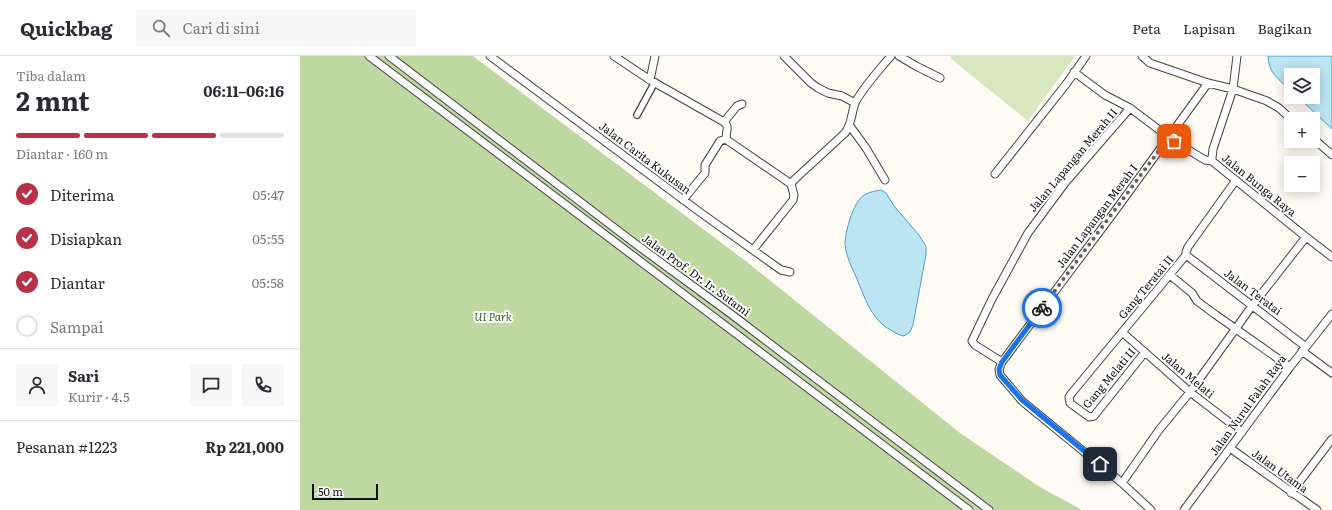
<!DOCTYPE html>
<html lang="id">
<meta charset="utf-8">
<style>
:root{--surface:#fff;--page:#f7f7f7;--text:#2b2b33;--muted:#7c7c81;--line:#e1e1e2;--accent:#b83147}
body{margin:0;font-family:Literata,serif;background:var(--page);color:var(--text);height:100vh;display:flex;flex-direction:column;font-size:15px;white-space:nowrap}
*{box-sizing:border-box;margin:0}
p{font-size:13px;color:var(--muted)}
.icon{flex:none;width:22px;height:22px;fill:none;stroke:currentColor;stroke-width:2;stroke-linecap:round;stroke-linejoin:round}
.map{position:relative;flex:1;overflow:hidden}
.panel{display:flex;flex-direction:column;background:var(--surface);width:300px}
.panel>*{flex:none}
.controls{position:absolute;left:984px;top:12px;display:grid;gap:8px}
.controls a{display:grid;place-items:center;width:36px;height:36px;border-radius:0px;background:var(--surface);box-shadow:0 2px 10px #0003;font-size:20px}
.scale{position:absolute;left:12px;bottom:10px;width:66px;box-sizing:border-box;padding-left:4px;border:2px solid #101010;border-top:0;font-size:11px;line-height:14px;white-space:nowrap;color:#101010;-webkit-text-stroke:3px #fff;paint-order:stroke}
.pin{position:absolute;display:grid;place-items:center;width:34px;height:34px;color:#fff;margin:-17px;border-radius:8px;box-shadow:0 2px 6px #0006}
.courier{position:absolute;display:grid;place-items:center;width:40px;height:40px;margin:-20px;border:3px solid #1a73e8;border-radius:50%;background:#fff;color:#222;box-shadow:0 1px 5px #0007}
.summary em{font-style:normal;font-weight:700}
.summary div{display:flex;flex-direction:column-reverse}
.summary{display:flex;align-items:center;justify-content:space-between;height:68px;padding:0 16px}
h1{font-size:26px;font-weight:700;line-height:30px}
.bar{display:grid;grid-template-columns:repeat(4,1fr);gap:6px 4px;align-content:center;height:48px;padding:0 16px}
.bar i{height:5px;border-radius:3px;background:var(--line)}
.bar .on{background:var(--accent)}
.bar p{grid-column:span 4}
.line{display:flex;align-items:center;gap:10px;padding:0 16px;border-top:1px solid var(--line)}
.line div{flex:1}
.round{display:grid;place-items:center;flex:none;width:42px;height:42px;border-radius:0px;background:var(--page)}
ol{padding:0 16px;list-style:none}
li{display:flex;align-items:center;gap:12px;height:44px}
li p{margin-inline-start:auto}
li .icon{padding:4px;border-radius:50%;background:var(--accent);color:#fff;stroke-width:4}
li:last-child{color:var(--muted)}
li i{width:22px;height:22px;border:2px solid var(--line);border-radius:50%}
header{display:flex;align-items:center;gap:24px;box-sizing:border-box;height:56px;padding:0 20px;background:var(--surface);border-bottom:1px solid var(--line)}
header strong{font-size:19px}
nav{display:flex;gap:22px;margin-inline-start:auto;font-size:14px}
.search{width:280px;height:36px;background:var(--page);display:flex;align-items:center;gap:10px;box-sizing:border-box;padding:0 14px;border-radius:0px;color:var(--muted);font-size:15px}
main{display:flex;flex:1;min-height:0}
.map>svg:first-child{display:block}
</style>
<header>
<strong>Quickbag</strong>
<div class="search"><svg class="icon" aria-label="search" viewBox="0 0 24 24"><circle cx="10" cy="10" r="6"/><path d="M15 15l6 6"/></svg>Cari di sini</div>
<nav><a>Peta</a><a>Lapisan</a><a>Bagikan</a></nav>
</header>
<main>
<section class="panel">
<div class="summary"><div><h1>2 mnt</h1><p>Tiba dalam</p></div><em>06:11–06:16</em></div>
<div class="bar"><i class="on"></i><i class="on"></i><i class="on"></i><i></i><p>Diantar · 160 m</p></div>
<ol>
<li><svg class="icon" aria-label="check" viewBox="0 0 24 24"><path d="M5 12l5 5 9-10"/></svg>Diterima<p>05:47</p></li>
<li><svg class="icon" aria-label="check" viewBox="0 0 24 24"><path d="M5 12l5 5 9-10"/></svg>Disiapkan<p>05:55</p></li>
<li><svg class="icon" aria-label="check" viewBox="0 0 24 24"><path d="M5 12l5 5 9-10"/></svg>Diantar<p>05:58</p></li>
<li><i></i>Sampai</li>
</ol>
<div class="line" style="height:72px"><a class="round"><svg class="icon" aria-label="person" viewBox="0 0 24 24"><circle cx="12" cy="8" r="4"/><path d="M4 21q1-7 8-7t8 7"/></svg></a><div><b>Sari</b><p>Kurir · 4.5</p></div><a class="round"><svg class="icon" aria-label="chat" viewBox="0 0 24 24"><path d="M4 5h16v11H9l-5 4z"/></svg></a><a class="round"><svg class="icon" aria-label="phone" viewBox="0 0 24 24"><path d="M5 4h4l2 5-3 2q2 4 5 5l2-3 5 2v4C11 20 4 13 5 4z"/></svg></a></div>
<div class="line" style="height:52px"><div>Pesanan #1223</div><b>Rp 221,000</b></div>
</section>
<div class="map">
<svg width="1032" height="454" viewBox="0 0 1032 454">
<rect width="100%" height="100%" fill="#fefbf5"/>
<!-- green -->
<path fill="#d9e7c0" d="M651 0H775L728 65 650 2Z"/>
<!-- forest -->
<path fill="#bfd7a0" d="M0 0H173L447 206 660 377 740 431 782 454H0Z"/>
<!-- water -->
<path fill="#bde4f2" stroke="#49a1c4" d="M968 0H1032V73L998 41H1013V19H991V35C980 24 968 17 968 0Z
M581 134 586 137 594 150 619 179 626 190V198L613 269 610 276 604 280C597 279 593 275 587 272 570 260 565 242 557 223 552 212 546 200 545 188 545 176 553 147 563 140 569 136 574 135 581 134Z"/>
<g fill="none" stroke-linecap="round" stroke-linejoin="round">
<!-- pedestrian casing -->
<g stroke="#434343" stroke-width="8">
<path id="pedestrian" d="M337 59 355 26"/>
</g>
<!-- minor casing -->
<g stroke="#434343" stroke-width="9">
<path id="minor" d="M69 0 669 454
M89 0 333 186 431 258 689 454
M190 0 401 157 481 214 490 216
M314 0 350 24 424 66C431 72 424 77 427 84L491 128
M484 0 511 27 518 32 528 37 542 40 555 47
M599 0 616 10 640 22
M842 0 850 7 908 27 933 33 967 45 979 52 991 63
M937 0 933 33 913 93 912 102V105L1006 181 1032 201
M774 16 805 39 830 52 874 85 905 104 912 105
M350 24 355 0
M424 66 437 50 442 48
M550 70 566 92 585 124
M1013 82 1032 99
M695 118 767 27 786 0
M491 128 494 124 545 77C553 66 551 55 556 45 566 28 579 14 591 0
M383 144 405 117V109L420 85 426 83
M453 194 493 144 494 139 491 128
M886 199 1006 291
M886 199V196L888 191 936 124
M870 219 892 237 897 245 916 259 990 311
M822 276 890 336 942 376
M1002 295 1032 317
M845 296 794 360 789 361 770 347 769 341 771 338 886 199
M702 306 675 289 672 285 692 243 728 177 765 127 830 52
M930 392 1017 454
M822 427 859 374 890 336 952 250 1006 181
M991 437 1032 383
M851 454 822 427 722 345 700 319 699 313 702 306 815 155 908 27
M884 454 990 311 1032 258"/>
</g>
<!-- pedestrian -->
<use href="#pedestrian" stroke="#fff" stroke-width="5.5"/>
<!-- minor -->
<use href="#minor" stroke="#fff" stroke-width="7"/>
</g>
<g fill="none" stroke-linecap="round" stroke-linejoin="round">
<!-- done -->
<path stroke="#636260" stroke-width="4" stroke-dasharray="0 7.2" d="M742 252 869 81 874 85"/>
<!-- route -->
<path stroke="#1a73e8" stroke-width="5" d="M742 252 702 306 699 313 700 319 722 344 800 408"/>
</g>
<g text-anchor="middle" stroke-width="4" stroke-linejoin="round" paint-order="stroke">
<!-- street labels -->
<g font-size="11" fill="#101010" stroke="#fff">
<text transform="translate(345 102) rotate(37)" y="4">Jalan Carita Kukusan</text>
<text transform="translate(773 104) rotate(-50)" y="4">Jalan Lapangan Merah II</text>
<text transform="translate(959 129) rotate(39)" y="4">Jalan Bunga Raya</text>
<text transform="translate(797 160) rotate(-53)" y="4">Jalan Lapangan Merah I</text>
<text transform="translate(396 219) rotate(36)" y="4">Jalan Prof. Dr. Ir. Sutami</text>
<text transform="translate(846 231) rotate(-50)" y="4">Gang Teratai II</text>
<text transform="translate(953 236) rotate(37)" y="4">Jalan Teratai</text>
<text transform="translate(888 319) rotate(40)" y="4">Jalan Melati</text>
<text transform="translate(809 322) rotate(-50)" y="4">Gang Melati II</text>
<text transform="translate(948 349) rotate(-54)" y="4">Jalan Nurul Falah Raya</text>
<text transform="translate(980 415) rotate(36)" y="4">Jalan Utama</text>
</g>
<!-- park labels -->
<g font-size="11" font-style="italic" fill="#396524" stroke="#fff">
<text x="193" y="265">UI Park</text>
</g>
</g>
</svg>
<div class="controls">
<a><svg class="icon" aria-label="layers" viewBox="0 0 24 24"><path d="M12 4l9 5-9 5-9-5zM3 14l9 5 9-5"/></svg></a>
<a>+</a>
<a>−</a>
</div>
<div class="scale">50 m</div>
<div class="pin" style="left:874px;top:85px;background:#ea580c"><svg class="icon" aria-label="bag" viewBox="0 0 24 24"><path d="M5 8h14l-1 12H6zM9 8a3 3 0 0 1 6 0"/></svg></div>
<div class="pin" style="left:800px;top:408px;background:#1f2937"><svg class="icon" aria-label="home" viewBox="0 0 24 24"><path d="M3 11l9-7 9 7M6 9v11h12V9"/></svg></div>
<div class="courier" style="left:742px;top:252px"><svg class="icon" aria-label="bike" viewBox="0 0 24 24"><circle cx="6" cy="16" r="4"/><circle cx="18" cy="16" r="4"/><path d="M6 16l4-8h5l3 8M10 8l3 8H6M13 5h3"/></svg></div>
</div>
</main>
